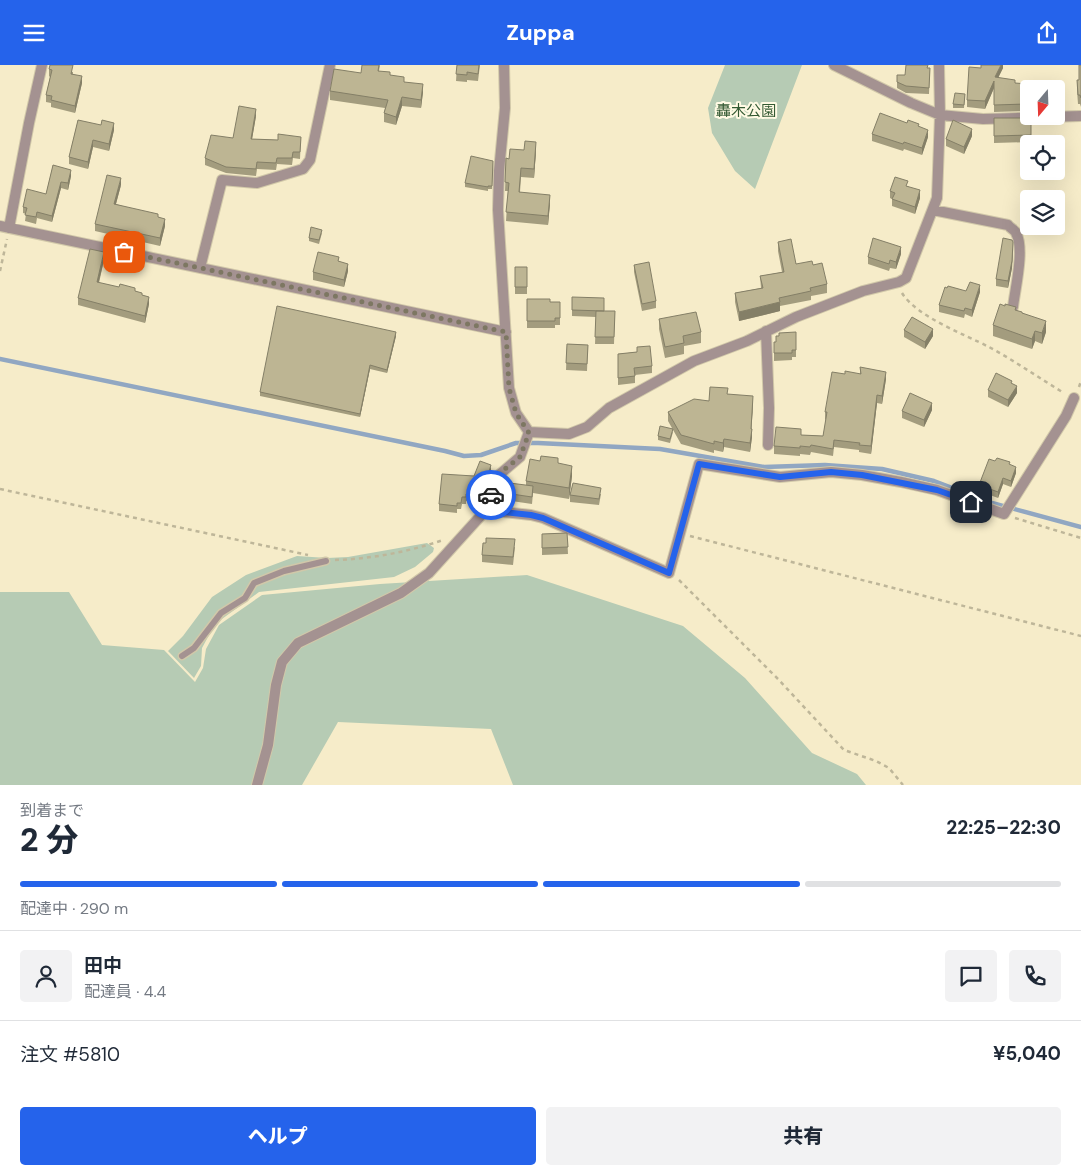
<!DOCTYPE html>
<html lang="ja">
<meta charset="utf-8">
<style>
:root{--surface:#fff;--page:#f2f2f3;--text:#1f2937;--muted:#747a83;--line:#e0e1e3;--accent:#2563eb}
body{margin:0;font-family:"DM Sans","Noto Sans JP",sans-serif;background:var(--page);color:var(--text);height:100vh;display:flex;flex-direction:column;font-size:19px;white-space:nowrap}
*{box-sizing:border-box;margin:0}
p{font-size:16px;color:var(--muted)}
.icon{flex:none;width:28px;height:28px;fill:none;stroke:currentColor;stroke-width:2;stroke-linecap:round;stroke-linejoin:round}
.map{position:relative;height:720px;overflow:hidden}
.panel{display:flex;flex-direction:column;background:var(--surface);flex:1}
.panel>*{flex:none}
.needle{width:32px;rotate:199deg}
.tools{position:absolute;left:1020px;top:15px;display:grid;gap:10px}
.tools a{display:grid;place-items:center;width:45px;height:45px;border-radius:5px;background:var(--surface);box-shadow:0 5px 20px #0002;font-size:25px}
.pin{position:absolute;display:grid;place-items:center;width:42px;height:42px;color:#fff;margin:-21px;border-radius:10px;box-shadow:0 2px 8px #0006}
.courier{position:absolute;display:grid;place-items:center;width:50px;height:50px;margin:-25px;border:4px solid #2563eb;border-radius:50%;background:#fff;color:#222;box-shadow:0 1px 6px #0007}
.headline em{font-style:normal;font-weight:800}
.headline div{display:flex;flex-direction:column-reverse}
.headline{display:flex;align-items:center;justify-content:space-between;height:85px;padding:0 20px}
h1{font-size:32px;font-weight:800;line-height:38px}
.bar{display:grid;grid-template-columns:repeat(4,1fr);gap:8px 5px;align-content:center;height:60px;padding:0 20px}
.bar i{height:6px;border-radius:4px;background:var(--line)}
.bar .on{background:var(--accent)}
.bar p{grid-column:span 4}
.line{display:flex;align-items:center;gap:12px;padding:0 20px;border-top:1px solid var(--line)}
.line div{flex:1}
.round{display:grid;place-items:center;flex:none;width:52px;height:52px;border-radius:5px;background:var(--page)}
.cta{display:flex;gap:10px;margin-top:auto;padding:10px 20px}
.cta a{flex:1;height:58px;border-radius:5px;background:var(--accent);color:#fff;font-size:20px;font-weight:800;line-height:58px;text-align:center}
.cta a+a{background:var(--page);color:var(--text)}
header{display:flex;justify-content:space-between;align-items:center;height:65px;padding:0 20px;background:var(--accent);color:#fff;font-size:22px;font-weight:800}
.map>svg:first-child{display:block}
</style>
<header><svg class="icon" aria-label="menu" viewBox="0 0 24 24"><path d="M4 6h16M4 12h16M4 18h16"/></svg>Zuppa<svg class="icon" aria-label="share" viewBox="0 0 24 24"><path d="M12 15V3M7 8l5-5 5 5M5 13v7h14v-7"/></svg></header>
<div class="map">
<svg width="1081" height="720" viewBox="0 0 1081 720">
<rect width="100%" height="100%" fill="#f6ecc9"/>
<!-- green -->
<path fill="#b6cbb4" d="M725 0H802L755 124 735 106 712 68 708 43Z
M427 478 434 483 433 487 415 502 394 512 259 527 215 559 202 583 201 601 194 613 168 586 183 571 212 532 246 510 297 491 327 493 348 492Z
M527 510 683 561 745 613 812 688 857 709 866 720H513L491 664 338 657 302 720H0V527H69L102 580 164 585 195 617 203 603 206 584 219 560 262 530 380 519Z"/>
<g fill="none" stroke-linecap="round" stroke-linejoin="round">
<!-- stream -->
<path stroke="#91a7c2" stroke-width="4.5" d="M0 294 445 386 464 391 481 390 516 378H538L660 384 764 402 825 400 882 404 934 416 992 438 1081 462"/>
<!-- lane casing -->
<g stroke="#d1c8a9" stroke-width="9">
<path id="lane" d="M182 591 194 583 221 548 245 533 254 518 284 506 326 496"/>
</g>
<!-- street casing -->
<g stroke="#d1c8a9" stroke-width="12">
<path id="street" d="M504 0 505 43 499 106 498 145 509 323 516 348 529 367
M834 0 911 38 940 50 983 54 1081 51
M933 145 1008 160C1010 163 1015 165 1016 168 1025 184 1015 224 1013 242
M0 161 506 267
M9 163 29 58 42 0
M200 203 222 115 257 118 303 104 310 95 330 0
M766 266 769 343 768 380
M529 367 569 369 587 362 609 343 694 296 747 276 796 252 863 226 899 217 906 213 937 133 940 50 939 0
M486 445 531 450 543 453 669 508 699 399 780 412 831 407 862 410 901 417 937 425 1004 449 1066 351 1074 333
M257 720 268 680 276 620 282 597 298 578 401 528 429 508 486 445 500 409 520 392 529 367"/>
</g>
<!-- path -->
<path stroke="#beb699" stroke-width="2.5" stroke-dasharray="4 4" stroke-linecap="butt" d="M0 206 7 174
M902 228C917 252 964 269 989 282 1015 296 1039 313 1064 328
M1079 322 1081 316
M0 424 308 490
M1015 453 1081 473
M690 471 1081 571
M335 495C371 494 408 487 443 475
M679 515 778 614 844 685 876 696 889 703 903 720"/>
<!-- lane -->
<use href="#lane" stroke="#a49291" stroke-width="6"/>
<!-- street -->
<use href="#street" stroke="#a49291" stroke-width="10"/>
</g>
<!-- wall -->
<path fill="#a39c7e" d="M380 0 379 6 390 10 423 27 421 43 402 41 396 60 384 57V48L385 43 330 35V26L361 8Z
M457 0H480L478 16 467 15V17L456 16Z
M1081 0V42L1080 39H1078L1077 25V15H1079Z
M928 3H930L929 29 906 28 897 23V10H905Z
M981 3H1003L998 13 1015 18 1028 26 1026 46 994 47V23L985 44 967 42V35Z
M49 4 73 7V9L82 18 75 48 51 42V38L46 37V30L50 12 49 11Z
M965 29 964 43H953V39Z
M256 51 252 74 278 75 301 72 300 94 293 93 292 100 277 99 276 105 257 104 256 111 226 108 205 100V93L233 73Z
M994 53 1031 55V77L994 78Z
M78 55 114 65 109 86 93 82 88 104 69 99V92Z
M919 62 928 72 922 90 904 84 903 86 872 76V69Z
M972 71 964 89 946 81V74Z
M536 86 534 113 521 112 520 127 550 138 548 160 506 156 508 126H505L506 98 509 94Z
M493 96 492 124H488V126L465 122V118Z
M53 100 71 111 68 125 61 123 52 157 37 153 36 159 25 156 26 149 23 148V142L46 129Z
M121 120 116 139 158 152 165 161 160 181 95 166V159Z
M908 121 920 133 915 149 892 141V134L890 133V126Z
M322 168 319 179 309 176V173Z
M778 177 796 199 813 200 827 219V228L811 231V235L780 241V246L739 256 735 237V228L761 223 760 211 782 207 778 186Z
M1013 184 1012 203 1008 223 996 221V214Z
M901 189 896 204 890 203 889 206 868 199V192Z
M104 195 99 218 135 226 142 230 149 239 145 258 78 240V233Z
M339 196 348 206 344 222 313 215V207Z
M634 200 656 236V243L642 246 634 207Z
M515 202H527V229H515Z
M966 226 980 227 972 252 965 249 964 253 939 247V240Z
M572 232 604 246H615L614 279H595L596 252 572 251Z
M527 234 550 237H560V260H555V263H527Z
M1016 245 1022 248 1046 267 1042 279 1035 276 1032 284 993 271V260Z
M659 254 701 267V278L684 281V289L665 293 659 264Z
M904 265 933 271 925 284 904 272Z
M796 267V292H792V295L774 296V277H776L779 271Z
M396 271 387 308 370 304 360 352 260 331V327Z
M567 279 588 280 587 306 566 305Z
M637 282 652 301V308L635 310V318L618 320V289L637 287Z
M860 302 886 314 882 339 877 338 871 389 859 387V385L834 382 833 391 811 387 810 390 800 389V391L774 389V381L801 370 823 371 826 355 825 354V347L845 309H860Z
M1012 319 1017 328 1008 342 988 332V325Z
M728 329 753 339 751 364 752 372 750 387 724 382 723 387 714 385V388L681 379 668 356V347L709 336Z
M932 345 924 362 902 353V346Z
M673 367 670 378 658 375V371Z
M995 396 1010 400 1016 408 1011 422 1003 419 998 433 979 426V420Z
M558 398 572 411 569 434 533 428 532 439 498 434V427L526 420V416Z
M491 406 483 433 482 436 476 434 474 439 466 436V439H462L461 444H457V448L439 446V439L474 411Z
M601 429 599 440 570 437V430Z
M567 468 568 489 542 490V469Z
M515 482 513 500 482 497V490Z"/>
<!-- shaded-wall -->
<path fill="#847f67" d="M1001 0H1003V3L995 19V12Z
M82 11V18L75 48V41Z
M994 16V23L985 44V36Z
M423 19V27L421 43V35Z
M1028 19V26L1026 46V39Z
M402 32V41L396 60V52Z
M256 44V51L251 80V74Z
M114 58V65L109 86V79Z
M972 64V71L964 89V82Z
M928 65V72L922 90V83Z
M93 75V82L88 104V97Z
M536 77V86L534 113V104Z
M71 105V111L68 125V118Z
M121 113V120L114 146V139Z
M61 117V123L52 157V151Z
M920 125V133L915 149V142Z
M550 130V138L548 160V151Z
M165 154V161L160 181V173Z
M901 182V189L896 204V197Z
M1013 184 1012 203 1008 223V216Z
M104 187V195L97 224V217Z
M348 199V206L344 222V215Z
M980 220V227L972 252V245Z
M149 232V239L145 258V251Z
M780 237V246L739 256V247Z
M1046 256V267L1042 279V268Z
M933 264V271L925 284V277Z
M1035 266V276L1032 284V274Z
M396 267V271L387 308V305Z
M370 300V304L360 352V349Z
M886 307V314L882 339V331Z
M1017 321V328L1008 342V335Z
M877 330V338L871 389V381Z
M753 331V339L751 372V364Z
M932 338V345L924 362V355Z
M752 364V372L750 387V378Z
M724 374V382L723 387V378Z
M491 400V406L483 433 482 436V429Z
M572 401V411L569 434V423Z
M1016 402V408L1011 422V416Z
M1003 413V419L998 433V427Z
M476 427V434L474 439V432Z"/>
<!-- building -->
<path fill="#bdb593" stroke="#847f67" d="M50 0H73L71 9 82 11 75 41 51 35 52 31 46 30 52 5 49 4Z
M362 0H379L378 6 390 7V10L404 12V17L423 19 421 35 402 32 396 52 384 48 388 35 330 26 334 4 361 8Z
M457 0H479L478 9 467 7V10L456 9Z
M906 0H928L927 3H930L929 23 906 21 897 17V10H905Z
M981 0H1001L995 12 1015 15V18L1028 19 1026 39 994 40V16L985 36 967 35 969 2 981 3Z
M1079 0H1081V33L1080 30H1078L1077 15H1079Z
M955 28 965 29 964 40 953 39Z
M239 41 256 44 251 74 278 75V69L301 72 300 87H293L292 93H277L276 98 257 97 256 104 226 102 205 93 211 70 233 73Z
M880 48 907 58 908 55 919 59 918 61 928 65 922 83 904 77 903 79 872 69Z
M994 53H1024V55H1031V70L994 71Z
M78 55 101 60 102 55 114 58 109 79 93 75 88 97 69 92Z
M953 55 972 64 964 82 946 74Z
M525 76 536 77 534 104 521 103 519 127 550 130 548 151 506 147 509 118 505 117 506 93 509 94 510 84 524 85Z
M471 91 493 96 492 121H488V122L465 118Z
M53 100 71 105 68 118 61 117 52 151 37 147 36 152 25 150 27 143 23 142 27 124 46 129Z
M107 110 121 113 114 139 158 149V152L165 154 160 173 95 159Z
M895 112 908 116 906 121 920 125 915 142 892 134 895 128 890 126Z
M311 162 322 165 319 175 309 173Z
M873 173 901 182 896 197 890 195 889 199 868 192Z
M1003 173 1012 175 1013 177 1012 196 1008 216 996 214Z
M791 174 796 199 812 196 813 200 822 198 827 219 810 223 811 226 779 233 780 237 739 247 735 228 763 223 760 211 784 207 778 177Z
M90 184 104 187 97 217 119 222 120 219 135 223V226L142 228V230L149 232 145 251 78 233Z
M318 187 339 192 338 196 348 199 344 215 313 207Z
M649 197 656 236 642 239 634 200Z
M515 202H527V222H515Z
M970 217 980 220 972 245 965 243 964 246 939 240 945 222 947 223 948 221 966 226Z
M572 232 604 233V246L572 245Z
M527 234H550V237H560V253H555V256H527Z
M1000 239 1005 241V239L1016 242 1015 245 1022 247V248L1046 256 1042 268 1035 266 1032 274 993 260Z
M277 241 396 267 387 305 370 300 360 349 260 327Z
M596 246H615L614 272H595Z
M696 247 701 267 683 271 684 278 665 282 659 254Z
M912 252 933 264 925 277 904 265Z
M796 267V285H792V288H774V277H776V271H779V268Z
M567 279 588 280 587 299 566 298Z
M650 281 652 301 634 303 635 311 618 313V289L637 287V282Z
M860 302 886 307 882 331 877 330 871 381 859 380 860 378 834 375 833 384 811 380 810 382 800 381V383L774 381 776 362 801 364V370L823 371 827 347H825L832 307 845 309V306L861 309Z
M996 308 1012 316 1011 318 1017 321 1008 335 988 325Z
M710 322 728 323 727 329 753 331 751 364H752L750 378 724 374 723 378 714 376V379L681 370 668 347 694 334 709 336Z
M910 328 932 338 924 355 902 346Z
M660 361 673 364 670 374 658 371Z
M541 391 558 393V398L572 401 569 423 526 416 530 394 540 396Z
M997 393 1010 397 1009 399 1016 402 1011 416 1003 413 998 427 979 420 989 394 995 396Z
M480 396 491 400 483 426 482 429 476 427 474 432 466 429V432H462L461 438H457V441L439 439 442 409 474 411Z
M502 417 533 421 532 432 498 427Z
M573 418 601 423 599 434 570 430Z
M567 468 568 482 542 483V469Z
M486 473 515 474 513 492 482 490 483 478H486Z"/>
<g fill="none" stroke-linecap="round" stroke-linejoin="round">
<!-- done -->
<path stroke="#7d7762" stroke-width="5" stroke-dasharray="0 9" d="M124 187 506 267 509 323 516 348 529 368 520 392 500 408 491 430"/>
<!-- route -->
<path stroke="#2563eb" stroke-width="6" d="M491 430 486 445 531 450 543 453 669 508 699 399 780 412 831 407 862 410 937 425 971 437"/>
</g>
<g text-anchor="middle" stroke-width="4" stroke-linejoin="round" paint-order="stroke">
<!-- park labels -->
<g font-size="15" fill="#345a33" stroke="#fffae4">
<text x="746" y="51">轟木公園</text>
</g>
</g>
</svg>
<div class="tools">
<a><svg class="needle" viewBox="-14 -14 28 28"><path d="M0-13l5 13h-10z" fill="#e53935"/><path d="M0 13l5-13h-10z" fill="#747a83"/></svg></a>
<a><svg class="icon" aria-label="locate" viewBox="0 0 24 24"><circle cx="12" cy="12" r="6"/><path d="M12 2v4M12 18v4M2 12h4M18 12h4"/></svg></a>
<a><svg class="icon" aria-label="layers" viewBox="0 0 24 24"><path d="M12 4l9 5-9 5-9-5zM3 14l9 5 9-5"/></svg></a>
</div>
<div class="pin" style="left:124px;top:187px;background:#ea580c"><svg class="icon" aria-label="bag" viewBox="0 0 24 24"><path d="M5 8h14l-1 12H6zM9 8a3 3 0 0 1 6 0"/></svg></div>
<div class="pin" style="left:971px;top:437px;background:#1f2937"><svg class="icon" aria-label="home" viewBox="0 0 24 24"><path d="M3 11l9-7 9 7M6 9v11h12V9"/></svg></div>
<div class="courier" style="left:491px;top:430px"><svg class="icon" aria-label="car" viewBox="0 0 24 24"><path d="M5 17H2v-5l4-1 3-4h7l3 4 3 1v5h-3M9 17h6M6 11h13"/><circle cx="7" cy="17" r="2"/><circle cx="17" cy="17" r="2"/></svg></div>
</div>
<section class="panel">
<div class="headline"><div><h1>2 分</h1><p>到着まで</p></div><em>22:25–22:30</em></div>
<div class="bar"><i class="on"></i><i class="on"></i><i class="on"></i><i></i><p>配達中 · 290 m</p></div>
<div class="line" style="height:90px"><a class="round"><svg class="icon" aria-label="person" viewBox="0 0 24 24"><circle cx="12" cy="8" r="4"/><path d="M4 21q1-7 8-7t8 7"/></svg></a><div><b>田中</b><p>配達員 · 4.4</p></div><a class="round"><svg class="icon" aria-label="chat" viewBox="0 0 24 24"><path d="M4 5h16v11H9l-5 4z"/></svg></a><a class="round"><svg class="icon" aria-label="phone" viewBox="0 0 24 24"><path d="M5 4h4l2 5-3 2q2 4 5 5l2-3 5 2v4C11 20 4 13 5 4z"/></svg></a></div>
<div class="line" style="height:65px"><div>注文 #5810</div><b>¥5,040</b></div>
<div class="cta"><a>ヘルプ</a><a>共有</a></div>
</section>
